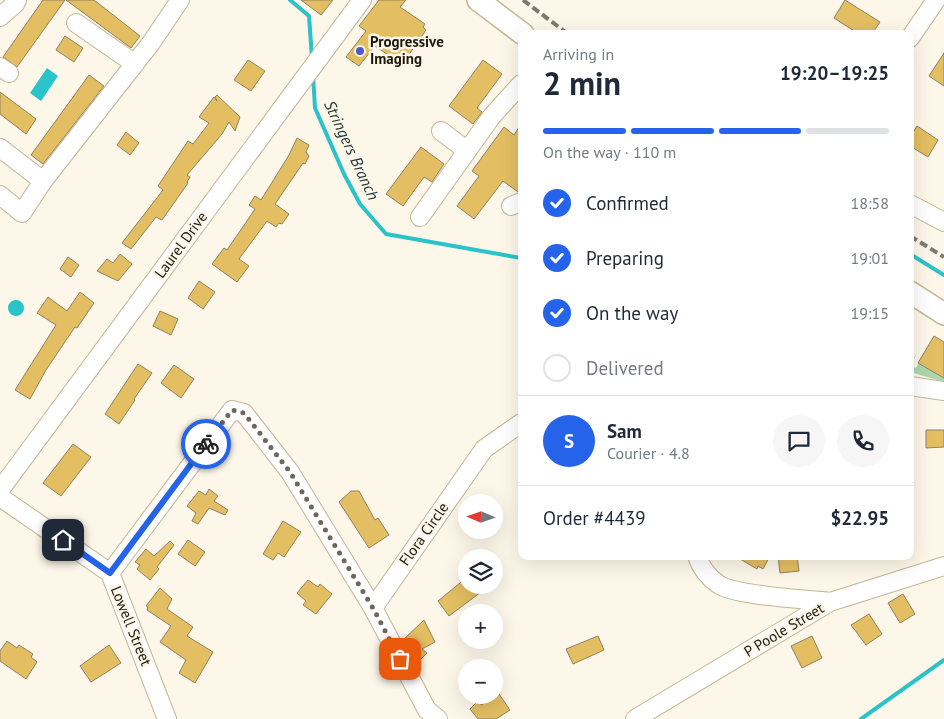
<!DOCTYPE html>
<meta charset="utf-8">
<style>
:root{--surface:#fff;--page:#f6f6f7;--text:#1f2937;--muted:#747a83;--line:#e0e1e3;--accent:#2563eb}
body{margin:0;font-family:"PT Sans",sans-serif;background:var(--page);color:var(--text);height:100vh;display:flex;flex-direction:column;font-size:19px;white-space:nowrap}
*{box-sizing:border-box;margin:0}
p{font-size:16px;color:var(--muted)}
.icon{flex:none;width:28px;height:28px;fill:none;stroke:currentColor;stroke-width:2;stroke-linecap:round;stroke-linejoin:round}
.map{position:relative;flex:1;overflow:hidden}
.panel{position:absolute;left:518px;top:30px;width:396px;height:530px;display:flex;flex-direction:column;background:var(--surface);border-radius:10px;box-shadow:0 5px 20px #0002}
.panel>*{flex:none}
.needle{width:32px;rotate:272deg}
.tools{position:absolute;left:458px;top:494px;display:grid;gap:10px}
.tools a{display:grid;place-items:center;width:45px;height:45px;border-radius:50%;background:var(--surface);box-shadow:0 5px 20px #0002;font-size:25px}
.pin{position:absolute;display:grid;place-items:center;width:42px;height:42px;color:#fff;margin:-21px;border-radius:10px;box-shadow:0 2px 8px #0006}
.courier{position:absolute;display:grid;place-items:center;width:50px;height:50px;margin:-25px;border:4px solid #2563eb;border-radius:50%;background:#fff;color:#222;box-shadow:0 1px 6px #0007}
.summary em{font-style:normal;font-weight:700}
.summary div{display:flex;flex-direction:column-reverse}
.summary{display:flex;align-items:center;justify-content:space-between;height:85px;padding:0 25px}
h1{font-size:32px;font-weight:700;line-height:38px}
.bar{display:grid;grid-template-columns:repeat(4,1fr);gap:8px 5px;align-content:center;height:60px;padding:0 25px}
.bar i{height:6px;border-radius:4px;background:var(--line)}
.bar .selected{background:var(--accent)}
.bar p{grid-column:span 4}
.line{display:flex;align-items:center;gap:12px;padding:0 25px;border-top:1px solid var(--line)}
.line div{flex:1}
.round{display:grid;place-items:center;flex:none;width:52px;height:52px;border-radius:26px;background:var(--page)}
ol{padding:0 25px;list-style:none}
li{display:flex;align-items:center;gap:15px;height:55px}
li p{margin-inline-start:auto}
li .icon{padding:5px;border-radius:50%;background:var(--accent);color:#fff;stroke-width:4}
li:last-child{color:var(--muted)}
li i{width:28px;height:28px;border:2px solid var(--line);border-radius:50%}
.map>svg:first-child{display:block}
</style>
<div class="map">
<svg width="944" height="719" viewBox="0 0 944 719">
<rect width="100%" height="100%" fill="#fdf7e9"/>
<!-- green -->
<path fill="#acd7ac" d="M917 353 911 365 916 368 919 363 944 378V382L910 372V363Z"/>
<!-- water -->
<path fill="#2ac3c9" d="M47 68 58 76 41 101 30 93Z
M8 308a8 8 0 1 1 16 0a8 8 0 1 1-16 0Z"/>
<g fill="none" stroke-linecap="round" stroke-linejoin="round">
<!-- stream -->
<path stroke="#2ac3c9" stroke-width="4" d="M290 0 309 16 312 58
M313 75 315 108 344 174 360 204 386 234 521 258
M910 254 944 275
M861 719 944 660"/>
</g>
<!-- building -->
<path fill="#e3be62" stroke="#8f8263" d="M43 0H65L17 67 3 57Z
M66 0H94L140 36 131 48Z
M301 0H333L321 15Z
M379 0H406L400 7 425 24 423 27 426 30 406 59 404 58 400 63 375 46 359 66 346 57 366 31 359 26Z
M845 0 880 22 872 34H859L834 18Z
M65 36 83 48 74 62 56 50Z
M944 53V86L929 76Z
M248 60 265 71 251 91 234 80Z
M483 60 502 74 477 108 482 112 473 124 449 106Z
M89 75 104 86 43 164 31 155Z
M0 92 36 119 26 134 0 114Z
M217 95 240 117 235 131 229 122 222 134 187 175 190 177 187 182 188 183 162 220 156 217 131 249 122 243 163 190 158 186 188 141 193 144 209 123 199 117 214 97 217 101 215 97Z
M521 124V192H518L503 181 474 219 457 206 479 176 472 171 504 127 514 135Z
M917 126 938 140 928 157 910 146V137Z
M126 132 139 143 130 155 117 145Z
M297 138 309 145 306 152 309 156 305 164 303 163 275 204 289 214 282 224 279 223 276 227 267 221 239 259 249 266 237 282 212 264 224 248 227 250 249 218 255 209 249 205 255 196 261 200 289 155Z
M421 147 444 164 432 182 424 177 403 206 386 194Z
M120 254 132 264 118 281 97 271 107 259 113 263Z
M68 257 79 265 71 277 60 269Z
M199 281 215 292 203 309 188 298Z
M80 292 94 303 77 328 75 327 46 370 30 399 15 390 56 325 37 313 48 297 67 311Z
M160 311 178 319 171 335 153 326Z
M934 336 944 342V378L918 363Z
M138 364 152 373 134 399 135 400 119 424 105 414Z
M174 365 194 379 181 398 161 383Z
M926 430H944V447L926 448Z
M73 444 91 457 61 496 43 483Z
M209 489 218 496 214 501 228 510 225 515 209 508 198 524 192 521 196 513 187 506 199 491 206 495Z
M351 491H359L375 520 378 518 389 535 369 548 339 502Z
M283 521 301 532 284 557 278 553 273 560 263 554Z
M188 540 205 552 195 566 178 554Z
M170 541 174 545 157 567 159 569 150 580 137 569 140 565 135 562 146 549 154 556Z
M735 556H770L763 569 758 566 757 569Z
M778 556H797L799 571 780 573Z
M466 578V585H475L481 592 449 616 438 601Z
M308 580 318 587 320 584 332 594 316 614 303 605 306 601 297 593Z
M160 588 172 599 167 609 193 627 187 636 213 652 195 683 179 673 186 660 160 642 171 626 147 610 148 607 146 606Z
M903 594 915 614 900 623 888 603Z
M869 614 882 634 866 645 851 625Z
M424 620 435 642 422 649 427 653 415 665 402 641Z
M598 636 604 650 573 664 566 649Z
M812 636 822 658 802 668 791 646Z
M7 641 17 648 19 645 33 654 31 657 37 662 26 679 0 661V651Z
M109 645 121 663 91 682 80 666Z
M497 691 510 710 496 719H478L470 709 477 702 482 705Z"/>
<g fill="none" stroke-linecap="round" stroke-linejoin="round">
<!-- minor casing -->
<g stroke="#c3b594" stroke-width="20">
<path id="minor" d="M0 17 15 4 17 0
M76 23 135 64
M910 38 936 0
M0 67 9 73
M441 131 466 150
M0 148 43 181 151 43 180 0
M0 195 22 213 43 181
M910 204 944 222
M511 206 521 202
M420 217 492 116 521 84
M910 386 944 391
M0 490 362 0
M0 497 110 573 167 719
M697 556C701 568 708 577 718 584 734 596 807 599 830 602
M110 573 232 410 244 413 290 472 373 608 427 710 438 719
M373 608 484 449 521 423
M635 719 830 602 944 566"/>
</g>
<!-- major casing -->
<g stroke="#c3b594" stroke-width="24">
<path id="major" d="M478 0 523 34
M910 292 944 314"/>
</g>
<!-- minor -->
<use href="#minor" stroke="#fff" stroke-width="18"/>
<!-- major -->
<use href="#major" stroke="#fff" stroke-width="21"/>
<!-- rail -->
<path stroke="#7e796c" stroke-width="4" stroke-dasharray="8 4" stroke-linecap="butt" d="M523 0 568 34
M910 236 944 257"/>
</g>
<g fill="none" stroke-linecap="round" stroke-linejoin="round">
<!-- done -->
<path stroke="#6c675a" stroke-width="5" stroke-dasharray="0 9" d="M206 444 232 410 244 413 290 472 373 608 400 659"/>
<!-- route -->
<path stroke="#2563eb" stroke-width="6" d="M63 540 110 573 206 444"/>
</g>
<!-- markers -->
<circle fill="#4e59cf" stroke="#fdf7e9" stroke-width="2" cx="360" cy="51" r="5"/>
<g text-anchor="middle" stroke-width="5" stroke-linejoin="round" paint-order="stroke">
<!-- poi labels -->
<g font-size="15" font-weight="bold" fill="#1e190d" stroke="#fdf7e9" text-anchor="start">
<text x="370" y="47">Progressive<tspan x="370" dy="17">Imaging</tspan></text>
</g>
<!-- street labels -->
<g font-size="15" fill="#1e190d" stroke="#fdf7e9">
<text transform="translate(181 245) rotate(-54)" y="5">Laurel Drive</text>
<text transform="translate(424 534) rotate(-55)" y="5">Flora Circle</text>
<text transform="translate(131 626) rotate(68)" y="5">Lowell Street</text>
<text transform="translate(784 630) rotate(-31)" y="5">P Poole Street</text>
</g>
<!-- water labels -->
<g font-size="16" font-style="italic" fill="#21393a" stroke="#fdf7e9">
<text transform="translate(352 150) rotate(65)" y="6">Stringers Branch</text>
</g>
</g>
</svg>
<div class="tools">
<a><svg class="needle" viewBox="-14 -14 28 28"><path d="M0-13l5 13h-10z" fill="#e53935"/><path d="M0 13l5-13h-10z" fill="#747a83"/></svg></a>
<a><svg class="icon" aria-label="layers" viewBox="0 0 24 24"><path d="M12 4l9 5-9 5-9-5zM3 14l9 5 9-5"/></svg></a>
<a>+</a>
<a>−</a>
</div>
<div class="pin" style="left:400px;top:659px;background:#ea580c"><svg class="icon" aria-label="bag" viewBox="0 0 24 24"><path d="M5 8h14l-1 12H6zM9 8a3 3 0 0 1 6 0"/></svg></div>
<div class="pin" style="left:63px;top:540px;background:#1f2937"><svg class="icon" aria-label="home" viewBox="0 0 24 24"><path d="M3 11l9-7 9 7M6 9v11h12V9"/></svg></div>
<div class="courier" style="left:206px;top:444px"><svg class="icon" aria-label="bike" viewBox="0 0 24 24"><circle cx="6" cy="16" r="4"/><circle cx="18" cy="16" r="4"/><path d="M6 16l4-8h5l3 8M10 8l3 8H6M13 5h3"/></svg></div>
<section class="panel">
<div class="summary"><div><h1>2 min</h1><p>Arriving in</p></div><em>19:20–19:25</em></div>
<div class="bar"><i class="selected"></i><i class="selected"></i><i class="selected"></i><i></i><p>On the way · 110 m</p></div>
<ol>
<li><svg class="icon" aria-label="check" viewBox="0 0 24 24"><path d="M5 12l5 5 9-10"/></svg>Confirmed<p>18:58</p></li>
<li><svg class="icon" aria-label="check" viewBox="0 0 24 24"><path d="M5 12l5 5 9-10"/></svg>Preparing<p>19:01</p></li>
<li><svg class="icon" aria-label="check" viewBox="0 0 24 24"><path d="M5 12l5 5 9-10"/></svg>On the way<p>19:15</p></li>
<li><i></i>Delivered</li>
</ol>
<div class="line" style="height:90px"><b class="round" style="background:var(--accent);color:#fff">S</b><div><b>Sam</b><p>Courier · 4.8</p></div><a class="round"><svg class="icon" aria-label="chat" viewBox="0 0 24 24"><path d="M4 5h16v11H9l-5 4z"/></svg></a><a class="round"><svg class="icon" aria-label="phone" viewBox="0 0 24 24"><path d="M5 4h4l2 5-3 2q2 4 5 5l2-3 5 2v4C11 20 4 13 5 4z"/></svg></a></div>
<div class="line" style="height:65px"><div>Order #4439</div><b>$22.95</b></div>
</section>
</div>
